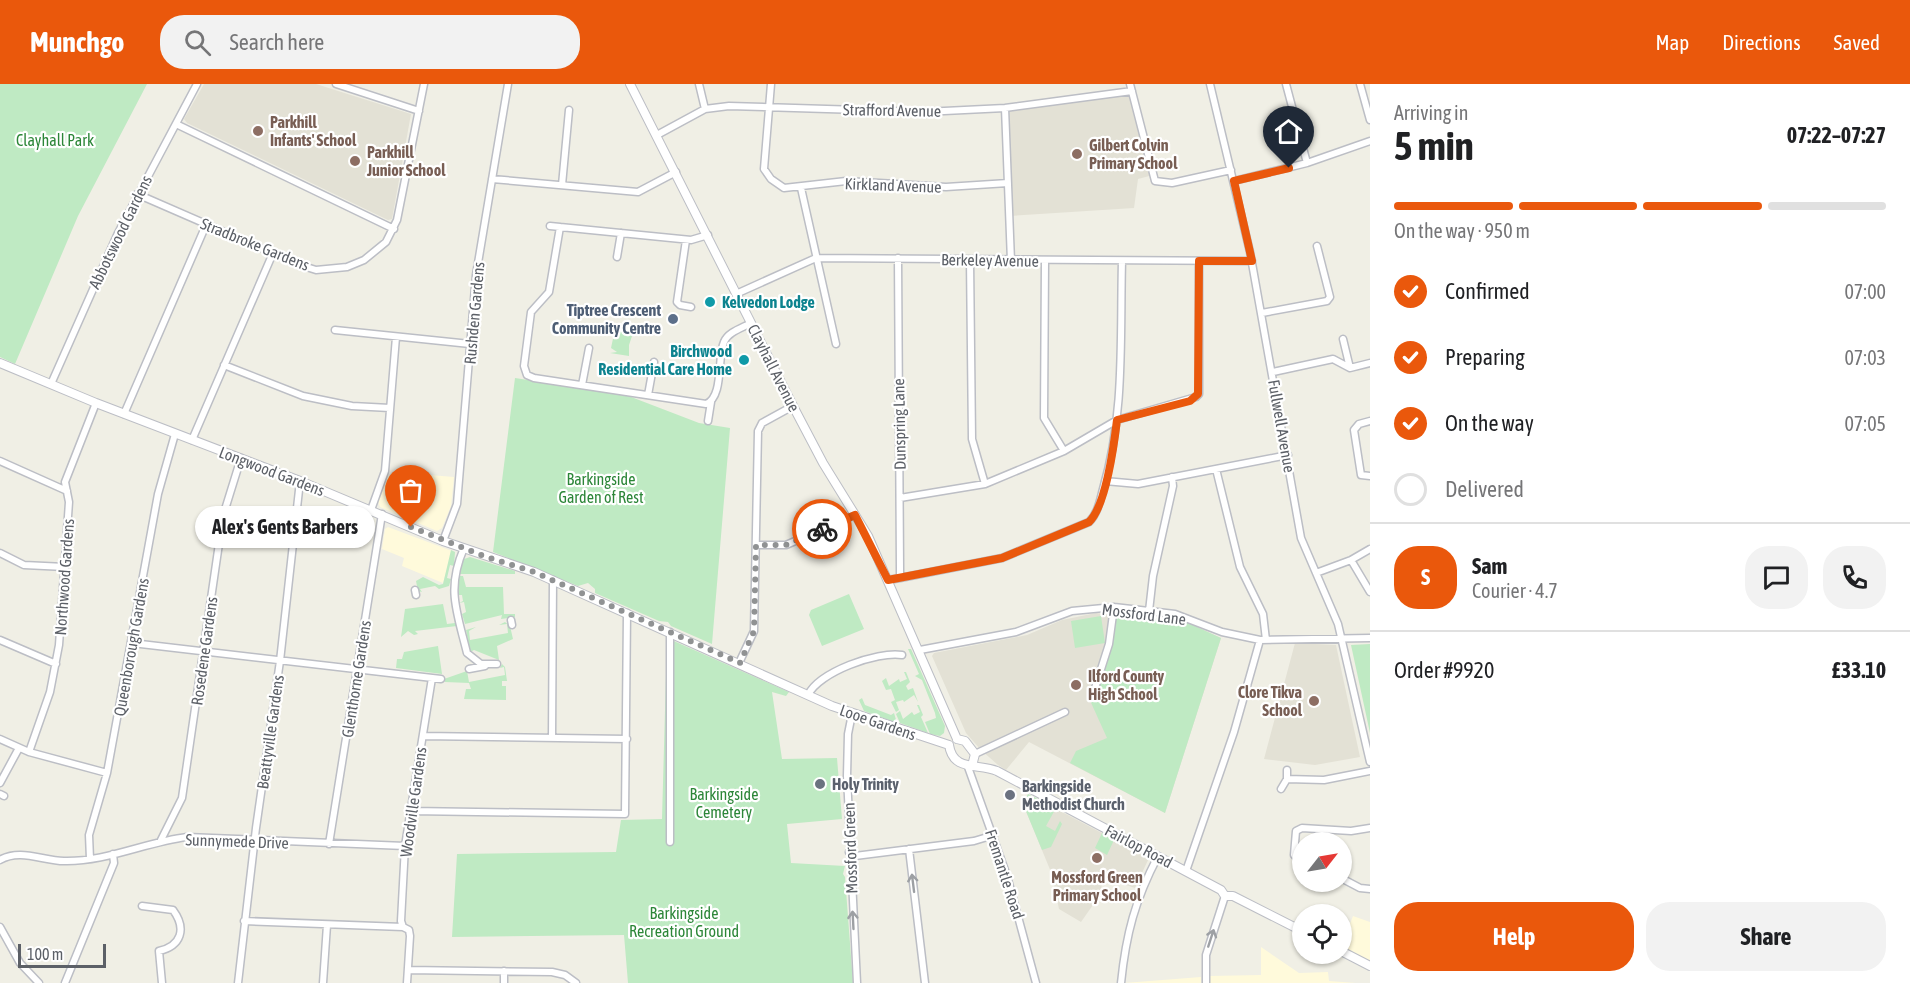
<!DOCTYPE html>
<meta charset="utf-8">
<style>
:root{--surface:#fff;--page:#f2f2f2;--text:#202124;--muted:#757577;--line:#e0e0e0;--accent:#ea580c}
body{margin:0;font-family:"Asap Condensed",sans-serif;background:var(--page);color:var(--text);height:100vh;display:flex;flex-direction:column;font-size:22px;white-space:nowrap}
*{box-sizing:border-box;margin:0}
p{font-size:20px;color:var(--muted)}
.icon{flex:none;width:33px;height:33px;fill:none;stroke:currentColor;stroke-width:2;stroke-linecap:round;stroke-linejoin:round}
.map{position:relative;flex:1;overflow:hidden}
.drawer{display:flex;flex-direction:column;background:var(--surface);width:540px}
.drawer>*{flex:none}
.needle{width:39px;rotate:59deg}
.fabs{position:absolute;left:1292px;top:748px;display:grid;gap:12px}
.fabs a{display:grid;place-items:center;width:60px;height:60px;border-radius:50%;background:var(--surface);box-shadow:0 2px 4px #0004;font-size:30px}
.scale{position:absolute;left:18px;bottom:15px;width:88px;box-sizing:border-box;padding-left:6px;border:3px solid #5c6067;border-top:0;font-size:16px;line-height:21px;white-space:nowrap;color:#5c6067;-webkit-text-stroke:4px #fff;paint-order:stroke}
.pin{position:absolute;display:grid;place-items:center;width:51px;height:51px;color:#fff;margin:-62px -26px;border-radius:50% 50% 50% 0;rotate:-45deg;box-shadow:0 0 6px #0007}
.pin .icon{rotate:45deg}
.courier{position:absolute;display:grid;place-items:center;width:60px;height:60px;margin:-30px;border:4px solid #ea580c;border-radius:50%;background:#fff;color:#222;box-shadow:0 2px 8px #0007}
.bubble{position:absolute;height:42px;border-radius:21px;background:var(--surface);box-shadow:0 2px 4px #0004;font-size:20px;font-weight:700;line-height:42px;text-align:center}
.overview em{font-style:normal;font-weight:700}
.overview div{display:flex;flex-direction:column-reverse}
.overview{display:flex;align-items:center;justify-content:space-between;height:102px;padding:0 24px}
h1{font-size:39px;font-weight:700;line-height:45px}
.bar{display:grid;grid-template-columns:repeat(4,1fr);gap:9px 6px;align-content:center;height:72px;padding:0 24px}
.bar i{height:8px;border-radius:4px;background:var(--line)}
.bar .on{background:var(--accent)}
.bar p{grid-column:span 4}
.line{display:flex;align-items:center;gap:15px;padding:0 24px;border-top:2px solid var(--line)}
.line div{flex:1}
.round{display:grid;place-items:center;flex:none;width:63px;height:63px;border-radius:24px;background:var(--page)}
ol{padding:0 24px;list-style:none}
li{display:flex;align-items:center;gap:18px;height:66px}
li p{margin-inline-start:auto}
li .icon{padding:6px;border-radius:50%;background:var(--accent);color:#fff;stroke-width:4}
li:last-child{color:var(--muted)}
li i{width:33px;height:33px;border:3px solid var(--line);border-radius:50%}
.cta{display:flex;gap:12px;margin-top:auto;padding:12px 24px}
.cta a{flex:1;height:69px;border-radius:24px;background:var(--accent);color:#fff;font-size:24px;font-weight:700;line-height:69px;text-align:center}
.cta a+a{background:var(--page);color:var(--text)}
header{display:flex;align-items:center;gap:36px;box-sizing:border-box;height:84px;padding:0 30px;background:var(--accent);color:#fff}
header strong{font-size:28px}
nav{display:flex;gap:33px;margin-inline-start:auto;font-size:21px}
.search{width:420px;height:54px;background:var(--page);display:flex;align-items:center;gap:15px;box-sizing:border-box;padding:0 21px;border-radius:24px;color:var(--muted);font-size:22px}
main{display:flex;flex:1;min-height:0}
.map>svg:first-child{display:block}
</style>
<header>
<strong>Munchgo</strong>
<div class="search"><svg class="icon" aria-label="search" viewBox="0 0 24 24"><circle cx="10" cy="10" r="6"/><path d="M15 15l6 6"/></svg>Search here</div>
<nav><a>Map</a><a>Directions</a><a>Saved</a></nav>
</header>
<main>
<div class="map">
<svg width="1370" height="899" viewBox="0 0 1370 899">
<rect width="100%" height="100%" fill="#f0efe5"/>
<!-- commercial -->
<path fill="#fffadb" d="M418 390 454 393 451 422 442 444 437 447 380 423 378 417 388 392 415 403Z
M388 443 452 467 443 499 402 482 404 474 382 465 385 445Z
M1353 832 1370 838V878L1341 864Z
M1261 863 1299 889 1328 888 1329 897 1356 899H1210L1209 892 1261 891Z
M1201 893V899H1124Z"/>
<!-- education -->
<path fill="#e3e1d5" d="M204 0H316L411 30 392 135 388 136 187 39 184 35Z
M1132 7 1153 91 1138 95 1134 124 1009 132 1005 24Z
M1096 529 1186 538 1221 554 1165 729 1029 658 1006 686 998 681 981 666 966 649 932 572 934 569 1027 551 1062 536Z
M1295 559 1336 561 1360 673 1315 681 1264 675Z
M1028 710 1149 774 1135 804 1105 794 1095 818 1081 838 1059 825 1051 788 1023 720Z"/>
<!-- green -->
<path fill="#bfeac3" d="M0 0H147L78 132 15 280 0 273Z
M617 247 630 249 632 252 629 261V272L610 269 617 268 611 264 614 250 618 253Z
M515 294 626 311 699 339 730 344 712 560 671 542 668 538 659 537 595 509V505L588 499 578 502 493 468Z
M451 466 455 468 454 482 450 481 447 494 451 495 449 502 439 505 435 502 420 505 422 508 418 507 416 497 423 493 439 501 443 500Z
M470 473 515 487V490H457L461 476Z
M456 492H463L466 503H503L504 530H515V533L501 535 502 531 465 540 462 530 466 528 464 518 459 519 463 517 462 511H458Z
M849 510 864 545 822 562 809 531 811 526Z
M443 520 447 540 455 539 454 534 457 533V542L415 547 418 550 414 551 408 547 401 553 405 525Z
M1116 529 1186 538 1221 554 1165 729 1070 679 1076 667 1107 654 1088 612 1098 608 1112 561Z
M1101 532 1105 559 1075 564 1071 537Z
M505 538 510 542 513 555 497 562 499 576 474 566 470 568 466 546 476 543 469 547 470 556 508 549 507 540 499 541Z
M667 554 789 608 786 612 772 608 782 675 837 674 842 735 787 740 791 779 845 782 843 790 845 793 853 899H628L624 851 452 853 457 770 616 768 621 736 662 735Z
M1370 560V649L1351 561Z
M438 562 442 590 396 584 397 575H402L404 568Z
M908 565H911L945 642 944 649 940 652 930 650 925 638 936 634 935 629 922 596 915 592 919 590Z
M502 580 505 583 507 597H502V602H506V616L464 615 466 605H471L469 599 445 598 444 595 467 587 469 598 505 591 504 583 500 584Z
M904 588H906L910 598 906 602 908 606 913 604 918 618 914 611 904 618 903 616 896 618 899 626 896 628 891 618 895 616 891 605 886 606 882 597 886 594 889 602 899 595 900 598 907 595Z
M862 614 865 621 891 631 894 629 897 639 864 627 859 616Z
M917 621H919L923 631 921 633 928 649 900 639 896 630 900 627 903 635 912 628 914 631 920 628Z
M1028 710 1056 724 1046 742 1055 747 1060 737 1062 740 1051 763 1042 766 1023 720Z
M1102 749 1114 756 1107 771 1095 764Z"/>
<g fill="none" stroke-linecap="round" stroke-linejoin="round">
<!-- minor casing -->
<g stroke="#bcbec5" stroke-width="9">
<path id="minor" d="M336 0 419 27
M699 0 705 25
M771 0 764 85 771 95 784 104 846 97 946 103 1008 99
M1130 0 1155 97 1172 99 1231 86
M1210 0 1250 168 1301 454 1338 540 1370 678
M1286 0 1307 79
M1360 0 1370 36
M1005 24 1011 177
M176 40 394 145
M657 51 705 25 729 22 924 28 1005 24 1132 7
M492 95 638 108 676 88
M1234 97 1307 79 1370 57
M562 101 569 26
M801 104 836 260
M137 110 300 181 316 186 347 183 364 176 386 158 397 136 424 0
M550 142 691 156 708 151
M560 143 549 208 531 228 524 282 527 291 534 294 706 320C724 313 717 273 724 258 728 248 742 244 751 239
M686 156 677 218 680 221 691 223
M617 173 621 149
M970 176 972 355 985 400
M1045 176 1044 334 1064 367
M736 210 816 174 1252 177
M1262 229 1327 217 1330 213 1317 162
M335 246 470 260
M1343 255 1350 284
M224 281 303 312 352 322 390 324
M1273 288 1333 275 1350 284 1370 279
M51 300 118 149 197 0
M582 301 589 264
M648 311 654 278
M124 330 206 141
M708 337 711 318
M1370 337 1359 340 1354 346 1361 391 1370 392
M192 356 273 169
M0 377 67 407
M1216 385 1240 483 1263 530 1266 556
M1105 397 1138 400 1288 371
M900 414 985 400 1064 367 1117 336 1196 313 1199 310V177
M371 426 385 387 396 253
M443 457 457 420 476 191 508 0
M756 461H786L855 431
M464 464C446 505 457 528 467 569L481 580H497
M0 469 24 481 65 483
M1351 476 1370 508
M1316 489 1351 476 1370 465
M900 494 1002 474 1089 438C1098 429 1100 416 1103 405 1125 330 1120 253 1122 177
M888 496 900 494V485L898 174
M415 506 416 511
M1149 527 1153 492 1173 402 1172 393
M511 536 512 541
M0 556 56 580
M132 559 441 595
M920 566 1016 548 1072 527 1114 523 1175 530 1222 548 1260 556 1370 554
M739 579 754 547 758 347 762 339 793 322
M469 585 485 582
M1095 604 1109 560 1114 523
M808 611C819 588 877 567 902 571
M852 630 848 650 847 692 857 899
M423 652 627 655
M552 654 553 496
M0 655 29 668 107 689
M29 668 50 608 59 561 69 418 65 398 96 319
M975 670 1065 628
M968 683 1007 792 1036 899
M1287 695 1324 696 1370 687
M0 699 19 664
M1281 705 1287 695V686
M0 710 4 712
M411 727 625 730 627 529
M161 756 182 714 223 432 241 374
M670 758V548
M329 760 382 430
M909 765 925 899
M849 768 855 772 974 757 994 751
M90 775 89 751 107 689 158 410 175 350
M0 776C20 764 43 777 64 777 106 778 146 758 187 753L405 762
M1302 779 1294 771 1296 747 1302 744 1351 747 1370 744
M1186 787 1234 648 1260 556
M1341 794 1360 804 1370 805
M142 822 173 826C187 845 181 862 159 867L162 899
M244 837 403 843
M0 843 20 879 39 899
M403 843 401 837 405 762 432 594
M403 843 409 846 410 852 407 899
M408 886 552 888 565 891 576 899
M65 899 114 779 113 770
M238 899 256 744 280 577 300 397
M323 899 327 841
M504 899V887
M1121 899C1126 850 1135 816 1158 772
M1206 899V871L1225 812"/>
</g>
<!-- tertiary casing -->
<g stroke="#bcbec5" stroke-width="10">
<path id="tertiary" d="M630 0 793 322 823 379 868 452 957 655
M0 279 96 319 300 397 443 457 534 488 832 622 949 661
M957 655 965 657 975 670 972 682
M949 661C953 688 978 679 997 687L1221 806 1225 812H1233L1302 847
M1341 867 1370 882"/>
</g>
<!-- minor -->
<use href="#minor" stroke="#fff" stroke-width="6"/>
<!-- tertiary -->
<use href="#tertiary" stroke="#fff" stroke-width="8"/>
</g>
<!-- one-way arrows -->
<defs><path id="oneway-shaft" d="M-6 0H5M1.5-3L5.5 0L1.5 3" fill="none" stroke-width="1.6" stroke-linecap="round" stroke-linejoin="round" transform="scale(1.5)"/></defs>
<g stroke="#9da0a4">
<use href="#oneway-shaft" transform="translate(913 799) rotate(-97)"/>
<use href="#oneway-shaft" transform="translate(853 836) rotate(-93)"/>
<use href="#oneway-shaft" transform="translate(1211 854) rotate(-72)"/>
</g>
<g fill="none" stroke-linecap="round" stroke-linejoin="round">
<!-- done -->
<path stroke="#909293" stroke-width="6" stroke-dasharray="0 10.8" d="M411 443 484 472 534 488 740 579 754 547 756 461H786L822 445"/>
<!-- route -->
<path stroke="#ea580c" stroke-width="8" d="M822 445 855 431 888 496 1002 474 1089 438C1106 422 1114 361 1117 336L1190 317 1198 310 1199 177H1252L1234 97 1289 84"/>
</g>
<!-- markers -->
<g fill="#8d6e63" stroke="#fff" stroke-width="2">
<circle cx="258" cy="47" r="6"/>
<circle cx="1077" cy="70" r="6"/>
<circle cx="355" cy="77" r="6"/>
<circle cx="1076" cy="601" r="6"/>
<circle cx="1314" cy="617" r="6"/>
<circle cx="1097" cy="774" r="6"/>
</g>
<g fill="#0f9aa8" stroke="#fff" stroke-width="2">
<circle cx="710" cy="218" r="6"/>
<circle cx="744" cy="276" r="6"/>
</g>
<circle fill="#5c6f8a" stroke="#fff" stroke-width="2" cx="673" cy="235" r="6"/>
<g fill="#6b7280" stroke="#fff" stroke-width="2">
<circle cx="820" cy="700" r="6"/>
<circle cx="1010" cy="711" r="6"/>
</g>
<g text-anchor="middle" stroke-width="4.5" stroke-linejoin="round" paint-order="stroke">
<!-- street labels -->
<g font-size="16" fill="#5c6067" stroke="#fff">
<text transform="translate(892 26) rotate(1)" y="6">Strafford Avenue</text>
<text transform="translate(893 101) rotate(2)" y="6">Kirkland Avenue</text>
<text transform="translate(120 148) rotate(-64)" y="6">Abbotswood Gardens</text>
<text transform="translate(255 160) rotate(22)" y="6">Stradbroke Gardens</text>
<text transform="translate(990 176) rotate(1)" y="6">Berkeley Avenue</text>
<text transform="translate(474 229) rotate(-85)" y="6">Rushden Gardens</text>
<text transform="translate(774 284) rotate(63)" y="6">Clayhall Avenue</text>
<text transform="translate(899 340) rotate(-91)" y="6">Dunspring Lane</text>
<text transform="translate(1282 342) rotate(80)" y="6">Fullwell Avenue</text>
<text transform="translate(272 387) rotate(21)" y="6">Longwood Gardens</text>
<text transform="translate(64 493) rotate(-86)" y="6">Northwood Gardens</text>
<text transform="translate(1144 530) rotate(7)" y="6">Mossford Lane</text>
<text transform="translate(131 563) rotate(-80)" y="6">Queenborough Gardens</text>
<text transform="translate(204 567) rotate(-82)" y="6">Rosedene Gardens</text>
<text transform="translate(356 595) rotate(-81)" y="6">Glenthorne Gardens</text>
<text transform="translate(878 638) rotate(19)" y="6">Looe Gardens</text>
<text transform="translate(270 648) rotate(-82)" y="6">Beattyville Gardens</text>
<text transform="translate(413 718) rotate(-82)" y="6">Woodville Gardens</text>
<text transform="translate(237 757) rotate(2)" y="6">Sunnymede Drive</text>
<text transform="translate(1139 762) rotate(28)" y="6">Fairlop Road</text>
<text transform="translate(850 764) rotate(-92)" y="6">Mossford Green</text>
<text transform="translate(1005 790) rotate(72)" y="6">Fremantle Road</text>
</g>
<!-- education labels -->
<g font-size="16" font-weight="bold" fill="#785e54" stroke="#fff" text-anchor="start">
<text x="270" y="44">Parkhill<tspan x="270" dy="18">Infants' School</tspan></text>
<text x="1089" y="67">Gilbert Colvin<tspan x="1089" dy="18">Primary School</tspan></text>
<text x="367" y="74">Parkhill<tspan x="367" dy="18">Junior School</tspan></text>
<text x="1088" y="598">Ilford County<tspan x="1088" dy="18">High School</tspan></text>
<text x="1302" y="614" text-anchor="end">Clore Tikva<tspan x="1302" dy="18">School</tspan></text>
<text x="1097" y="799" text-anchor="middle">Mossford Green<tspan x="1097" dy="18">Primary School</tspan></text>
</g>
<!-- park labels -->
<g font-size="16" fill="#2c8638" stroke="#fff">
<text x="55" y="62">Clayhall Park</text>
<text x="601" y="401">Barkingside<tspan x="601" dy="18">Garden of Rest</tspan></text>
<text x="724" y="716">Barkingside<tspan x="724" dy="18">Cemetery</tspan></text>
<text x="684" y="835">Barkingside<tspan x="684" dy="18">Recreation Ground</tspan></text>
</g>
<!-- culture labels -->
<g font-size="16" font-weight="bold" fill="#0d838f" stroke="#fff" text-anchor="start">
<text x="722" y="224">Kelvedon Lodge</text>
<text x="732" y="273" text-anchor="end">Birchwood<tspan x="732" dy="18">Residential Care Home</tspan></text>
</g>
<!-- service labels -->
<g font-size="16" font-weight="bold" fill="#4e5e75" stroke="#fff" text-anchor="end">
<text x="661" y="232">Tiptree Crescent<tspan x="661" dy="18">Community Centre</tspan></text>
</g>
<!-- worship labels -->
<g font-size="16" font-weight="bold" fill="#5b616d" stroke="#fff" text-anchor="start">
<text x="832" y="706">Holy Trinity</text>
<text x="1022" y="708">Barkingside<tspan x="1022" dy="18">Methodist Church</tspan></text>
</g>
</g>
</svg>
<div class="fabs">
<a><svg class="needle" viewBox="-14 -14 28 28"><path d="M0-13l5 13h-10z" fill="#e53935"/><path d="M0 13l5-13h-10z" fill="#757577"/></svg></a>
<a><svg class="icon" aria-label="locate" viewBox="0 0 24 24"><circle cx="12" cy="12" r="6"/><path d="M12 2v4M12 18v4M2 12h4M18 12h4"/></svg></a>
</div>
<div class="scale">100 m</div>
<div class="pin" style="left:411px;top:443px;background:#ea580c"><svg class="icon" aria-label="bag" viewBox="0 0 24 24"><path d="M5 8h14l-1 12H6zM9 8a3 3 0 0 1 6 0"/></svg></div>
<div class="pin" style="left:1289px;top:84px;background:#1f2937"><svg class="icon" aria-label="home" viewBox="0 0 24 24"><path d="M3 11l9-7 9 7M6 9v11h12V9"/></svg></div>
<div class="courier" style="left:822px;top:445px"><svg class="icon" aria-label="bike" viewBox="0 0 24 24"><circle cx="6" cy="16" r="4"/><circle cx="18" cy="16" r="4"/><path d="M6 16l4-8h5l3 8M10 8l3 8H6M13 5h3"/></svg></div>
<div class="bubble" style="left:195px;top:422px;width:180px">Alex's Gents Barbers</div>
</div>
<section class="drawer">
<div class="overview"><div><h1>5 min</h1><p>Arriving in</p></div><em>07:22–07:27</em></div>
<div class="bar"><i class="on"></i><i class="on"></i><i class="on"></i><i></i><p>On the way · 950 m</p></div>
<ol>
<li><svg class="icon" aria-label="check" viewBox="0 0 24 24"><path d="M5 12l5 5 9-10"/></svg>Confirmed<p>07:00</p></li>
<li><svg class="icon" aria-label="check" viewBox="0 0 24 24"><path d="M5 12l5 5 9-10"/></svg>Preparing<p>07:03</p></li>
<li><svg class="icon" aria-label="check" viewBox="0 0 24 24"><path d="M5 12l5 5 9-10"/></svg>On the way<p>07:05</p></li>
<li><i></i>Delivered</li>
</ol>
<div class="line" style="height:108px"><b class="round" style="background:var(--accent);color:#fff">S</b><div><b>Sam</b><p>Courier · 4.7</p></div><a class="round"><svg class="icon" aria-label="chat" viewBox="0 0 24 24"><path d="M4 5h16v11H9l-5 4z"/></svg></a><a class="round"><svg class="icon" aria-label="phone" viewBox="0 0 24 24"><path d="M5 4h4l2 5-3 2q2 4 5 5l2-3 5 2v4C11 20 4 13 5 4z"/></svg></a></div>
<div class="line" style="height:78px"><div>Order #9920</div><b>£33.10</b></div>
<div class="cta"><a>Help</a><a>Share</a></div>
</section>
</main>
